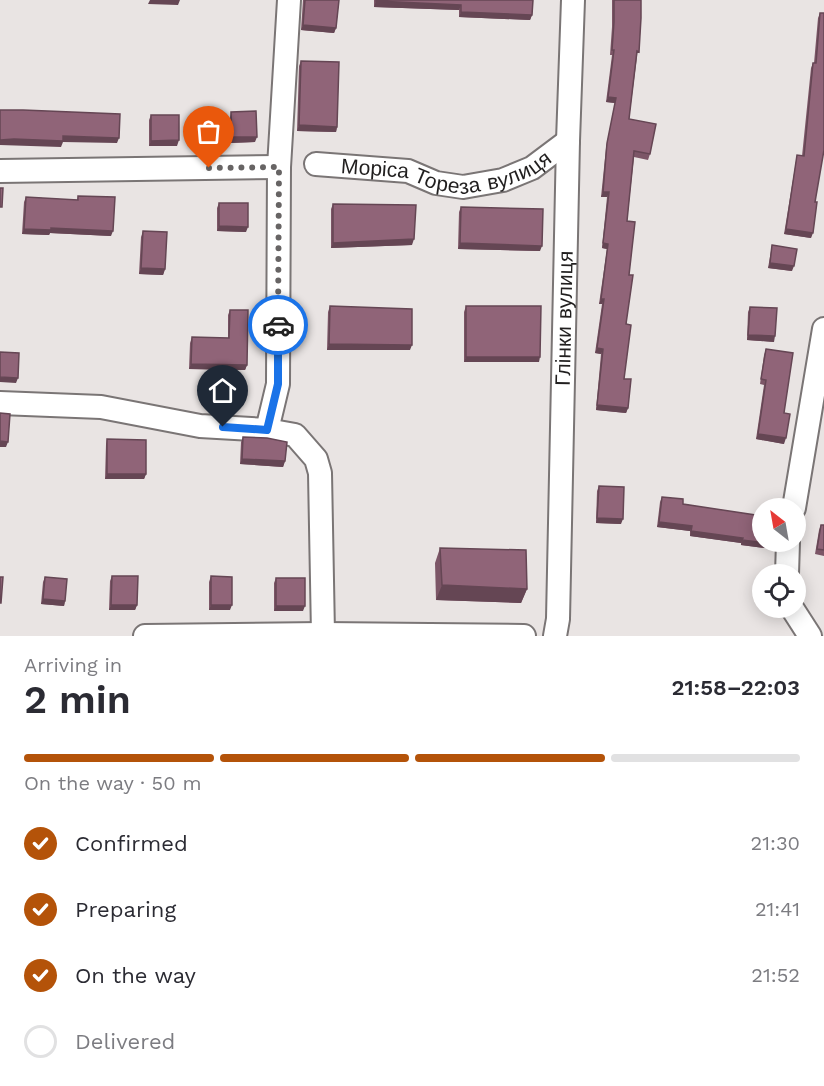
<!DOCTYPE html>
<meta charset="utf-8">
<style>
:root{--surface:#fff;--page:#f2f2f3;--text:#2b2b33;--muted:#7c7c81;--line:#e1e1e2;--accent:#b45309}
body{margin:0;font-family:"Work Sans",sans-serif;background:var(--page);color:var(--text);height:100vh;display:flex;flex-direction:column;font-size:22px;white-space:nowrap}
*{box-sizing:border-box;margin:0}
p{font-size:20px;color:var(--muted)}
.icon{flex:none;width:33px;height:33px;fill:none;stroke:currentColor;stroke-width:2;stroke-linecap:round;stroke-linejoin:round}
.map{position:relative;height:636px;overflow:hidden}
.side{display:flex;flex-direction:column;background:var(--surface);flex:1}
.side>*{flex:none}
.needle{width:39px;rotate:329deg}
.controls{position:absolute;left:752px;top:498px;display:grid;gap:12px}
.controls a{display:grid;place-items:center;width:54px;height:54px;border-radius:50%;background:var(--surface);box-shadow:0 3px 15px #0003;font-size:30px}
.pin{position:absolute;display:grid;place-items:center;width:51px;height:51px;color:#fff;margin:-62px -26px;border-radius:50% 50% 50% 0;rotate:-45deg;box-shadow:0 0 6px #0007}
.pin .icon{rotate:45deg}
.courier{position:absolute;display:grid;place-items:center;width:60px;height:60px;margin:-30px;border:4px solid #1a73e8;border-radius:50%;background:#fff;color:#222;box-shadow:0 2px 8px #0007}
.head em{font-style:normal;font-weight:600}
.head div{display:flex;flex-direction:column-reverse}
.head{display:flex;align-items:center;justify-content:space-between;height:102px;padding:0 24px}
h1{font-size:39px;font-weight:600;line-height:45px}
.bar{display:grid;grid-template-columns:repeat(4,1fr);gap:9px 6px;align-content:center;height:72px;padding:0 24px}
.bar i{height:8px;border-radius:4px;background:var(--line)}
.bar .current{background:var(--accent)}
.bar p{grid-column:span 4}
ol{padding:0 24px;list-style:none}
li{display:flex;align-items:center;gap:18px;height:66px}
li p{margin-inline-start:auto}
li .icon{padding:6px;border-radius:50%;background:var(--accent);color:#fff;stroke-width:4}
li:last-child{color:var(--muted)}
li i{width:33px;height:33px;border:3px solid var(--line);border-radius:50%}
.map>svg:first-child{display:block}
</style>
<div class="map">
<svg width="824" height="636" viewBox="0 0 824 636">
<rect width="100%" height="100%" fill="#e9e4e3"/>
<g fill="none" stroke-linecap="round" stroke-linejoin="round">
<!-- street casing -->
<g stroke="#7a7575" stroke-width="26">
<g id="street">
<path id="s1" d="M316 164 408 171 436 183 463 187 503 180 532 168 568 141"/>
<path d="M0 171 279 167"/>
<path d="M0 403 101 407 200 426 267 430 295 435 316 459 320 473 323 634"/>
<path d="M267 430 278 384 279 167 289 0"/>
<path d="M794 508 824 329"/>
<path d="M787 574 788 542"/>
<path d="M792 608 810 636"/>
<path d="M145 636 323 634 524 636"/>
<path id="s2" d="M555 636 558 619 568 141 573 0"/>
</g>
</g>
<!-- street -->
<use href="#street" stroke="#fff" stroke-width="22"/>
</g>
<!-- wall -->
<path fill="#7c5667" d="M303 0H339L336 28 334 33 301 30Z
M374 0H533L532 15 530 20 459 17V10L374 7Z
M612 0H641L637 57 629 119 650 154 648 160 634 157 627 221 629 275 624 379 628 408 626 413 596 410 601 354 595 353 602 304H599L607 249 602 248 607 197H601L606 148 615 103 606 102 612 55H610L612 27Z
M820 13 815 202 811 238 784 234 796 161 797 155 802 156 811 68 813 63H814L818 18Z
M301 61 337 127 336 132 297 131 299 66Z
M231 112 255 142 230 143V117Z
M151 115 177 146H149V120Z
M78 196 111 236 50 233 49 235 22 234 24 202 26 197 77 200Z
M219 203 246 232 217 231V208Z
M333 204 412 245 331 248V209Z
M461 207 540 251 458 249 459 212Z
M143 231 165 269 163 275 139 274 141 237Z
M772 245 792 271 768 268 771 251Z
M330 306 410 350H327L328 312Z
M466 306 539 362H464V312Z
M750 307 774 342 747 340 748 312Z
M230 310 247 365 245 370 189 369 190 343 192 337 228 338V315Z
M766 349 784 413V444L756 439 764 385 760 384 764 355Z
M243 437 285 461 283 467 240 464 241 442Z
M107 439 146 474 144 479H105L106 444Z
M599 486 621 524 596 523 597 491Z
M662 497 683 504 765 548 741 545V543L690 536V531L657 527 660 502Z
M821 525H824V556L815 554 819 530Z
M440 548 527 589 521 603 436 600 435 563Z
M112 576 137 605 135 610H109L110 581Z
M211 576 230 610H209V582Z
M45 577 65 601 64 606 41 604 43 582Z
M276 578 303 611H274V583Z"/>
<!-- shaded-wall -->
<path fill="#654654" d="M150 0H180L178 5 148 4Z
M376 1 461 5 459 10 374 7Z
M461 12 532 15 530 20 459 17Z
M303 25 336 28 334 33 301 30Z
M608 97 616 98 615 103 606 102Z
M299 125 337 127 336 132 297 131Z
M63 136 119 138 117 143 63 142 61 147 0 145V140Z
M232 137H257L255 142 230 143Z
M179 140 177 146H149L151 141Z
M603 192H609L607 197H601Z
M219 226 248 227 246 232 217 231Z
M51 228 113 231 111 236 50 233 49 235 22 234 24 229Z
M786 229 813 233 811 238 784 234Z
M414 239 412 245 331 248 333 243Z
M460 243 542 246 540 251 458 249Z
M603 243 608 244 607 249 602 248Z
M770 263 794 266 792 271 768 268Z
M141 268 165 269 163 275 139 274Z
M601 299H604L602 304H599Z
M748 335 775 336 774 342 747 340Z
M329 344 412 345 410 350H327Z
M597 348 603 349 601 354 595 353Z
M466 357H540L539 362H464Z
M191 364 247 365 245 370 189 369Z
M0 377 18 378 16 383 0 382Z
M597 405 628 408 626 413 596 410Z
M758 434 786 438 784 444 756 439Z
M0 441 8 442 6 447H0Z
M242 459 285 461 283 467 240 464Z
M107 474H146L144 479H105Z
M597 518 623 519 621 524 596 523Z
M659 522 692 526 690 531 657 527Z
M691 531 743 538 741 543 690 536Z
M742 540 767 543 765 548 741 545Z
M442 585 527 589 521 603 436 600Z
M43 599 65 601 64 606 41 604Z
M111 605H137L135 610H109Z
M211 605H232L230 610H209Z
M276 606H305L303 611H274Z"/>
<!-- building -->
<path fill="#906478" stroke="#654654" stroke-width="1.5" d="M305 0H339L336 28 303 25Z
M376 0H533L532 15 461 12V5L376 1Z
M614 0H641V18L639 52 637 51 629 119 656 124 650 154 634 151 627 221 635 222 629 275H633L626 324 631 325 624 379H631L628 408 597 405 603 349 597 348 604 299H601L608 244 603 243 609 192H603L607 143 616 98 608 97 614 50H612L614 22Z
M820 13H824V150L815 202H817L813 233 786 229 797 155 804 156 813 63H816Z
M301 61 339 62 337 127 299 125Z
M0 110H23L120 114 119 138 63 136V141L14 139 0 140Z
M256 111 257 137H232L231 112Z
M151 115H179V140L151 141Z
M0 188H3L2 207H0Z
M78 196 115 197 113 231 51 228V230L24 229 26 197 78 200Z
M219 203H248V227L219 226Z
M333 204 416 205 414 239 333 243Z
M461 207 543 209 542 246 460 243Z
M143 231 167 232 165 269 141 268Z
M772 245 797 249 794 266 770 263Z
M330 306 412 309V345L329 344Z
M466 306H541L540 357H466Z
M750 307 777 308 775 336 748 335Z
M230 310H248L247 365 191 364 192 337 229 338Z
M766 349 793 353 784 413 790 414 786 438 758 434 766 380 761 379Z
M0 352 19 353 18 378 0 377Z
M0 413 10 414 8 442 0 441Z
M243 437 267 438 287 442 285 461 242 459Z
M107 439 146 440V474H107Z
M599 486 624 487 623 519 597 518Z
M662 497 683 499V504L762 516V542H767V543L742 540 743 538 691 531 692 526 659 522Z
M821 525H824V550L817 549Z
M440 548 526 550 527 589 442 585Z
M112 576H138L137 605H111Z
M211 576 232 577V605H211Z
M0 577H3L1 603H0Z
M45 577 67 579 65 601 43 599Z
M276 578H305V606H276Z"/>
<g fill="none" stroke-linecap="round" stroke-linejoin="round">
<!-- done -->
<path stroke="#676464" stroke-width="6" stroke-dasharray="0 10.8" d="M209 168 279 167 278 325"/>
<!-- route -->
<path stroke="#1a73e8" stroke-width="8" d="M223 427 267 430 278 384V325"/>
</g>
<g text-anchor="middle" stroke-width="5" stroke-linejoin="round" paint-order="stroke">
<!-- street labels -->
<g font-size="21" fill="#211f1f" stroke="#fff">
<text dy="7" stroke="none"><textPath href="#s1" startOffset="134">Моріса Тореза вулиця</textPath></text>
<text dy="7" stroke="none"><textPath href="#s2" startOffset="318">Глінки вулиця</textPath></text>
</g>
</g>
</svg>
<div class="controls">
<a><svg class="needle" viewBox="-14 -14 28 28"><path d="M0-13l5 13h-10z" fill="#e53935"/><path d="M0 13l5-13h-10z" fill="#7c7c81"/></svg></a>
<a><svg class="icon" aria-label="locate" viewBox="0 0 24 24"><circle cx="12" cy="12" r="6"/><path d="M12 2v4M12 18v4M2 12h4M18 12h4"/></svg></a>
</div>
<div class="pin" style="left:209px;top:168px;background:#ea580c"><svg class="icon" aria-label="bag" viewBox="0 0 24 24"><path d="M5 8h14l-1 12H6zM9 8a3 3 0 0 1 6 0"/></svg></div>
<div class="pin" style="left:223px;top:427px;background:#1f2937"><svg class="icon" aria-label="home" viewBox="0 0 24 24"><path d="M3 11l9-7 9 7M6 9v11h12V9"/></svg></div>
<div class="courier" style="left:278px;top:325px"><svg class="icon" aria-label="car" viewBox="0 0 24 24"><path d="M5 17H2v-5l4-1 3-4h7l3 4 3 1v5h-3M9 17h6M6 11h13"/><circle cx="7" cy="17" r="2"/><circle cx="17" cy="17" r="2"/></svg></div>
</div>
<section class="side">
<div class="head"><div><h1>2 min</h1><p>Arriving in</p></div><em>21:58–22:03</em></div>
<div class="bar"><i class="current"></i><i class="current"></i><i class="current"></i><i></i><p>On the way · 50 m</p></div>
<ol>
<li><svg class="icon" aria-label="check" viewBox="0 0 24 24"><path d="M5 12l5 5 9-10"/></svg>Confirmed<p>21:30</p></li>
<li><svg class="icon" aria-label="check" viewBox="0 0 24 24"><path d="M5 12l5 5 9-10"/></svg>Preparing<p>21:41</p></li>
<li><svg class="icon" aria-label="check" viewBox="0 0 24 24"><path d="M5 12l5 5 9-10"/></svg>On the way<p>21:52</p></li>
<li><i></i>Delivered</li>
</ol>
</section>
